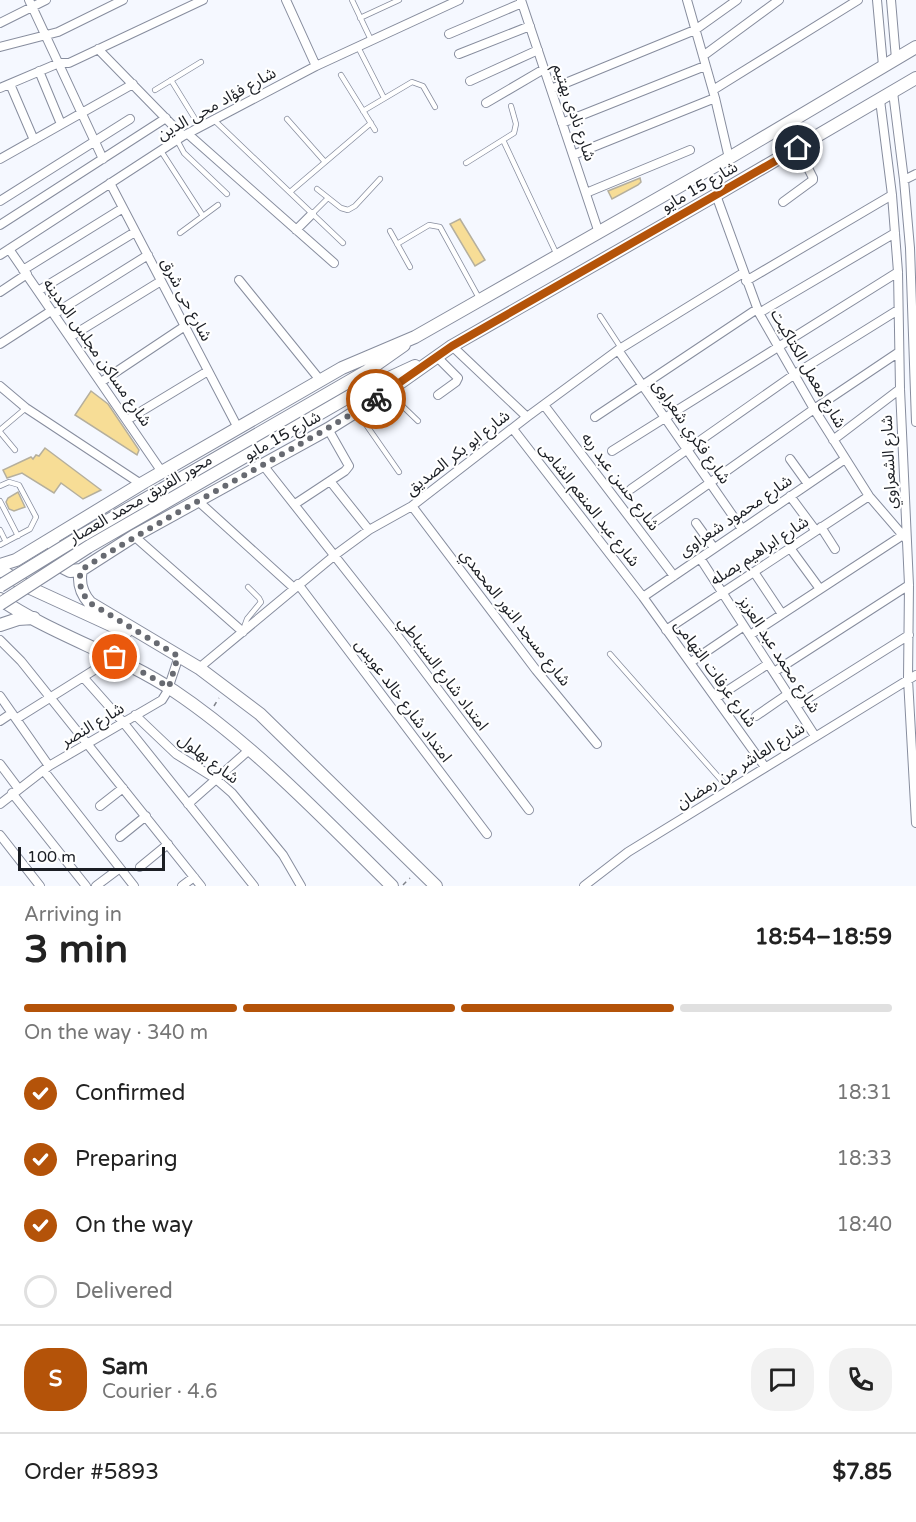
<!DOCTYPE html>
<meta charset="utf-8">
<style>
:root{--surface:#fff;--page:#f2f2f2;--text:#222;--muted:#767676;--line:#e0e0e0;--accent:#b45309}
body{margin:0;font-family:"Varela Round","Noto Sans Arabic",sans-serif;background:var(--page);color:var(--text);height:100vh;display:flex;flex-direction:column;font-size:22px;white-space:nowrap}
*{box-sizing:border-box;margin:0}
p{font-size:20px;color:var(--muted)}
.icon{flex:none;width:33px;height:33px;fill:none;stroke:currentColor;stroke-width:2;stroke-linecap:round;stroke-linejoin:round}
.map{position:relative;height:886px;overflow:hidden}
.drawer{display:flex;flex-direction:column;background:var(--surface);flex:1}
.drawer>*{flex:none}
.scale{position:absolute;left:18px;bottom:15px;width:147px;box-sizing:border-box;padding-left:6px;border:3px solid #1b1e24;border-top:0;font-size:16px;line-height:21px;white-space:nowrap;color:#1b1e24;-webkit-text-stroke:4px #fff;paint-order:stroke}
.pin{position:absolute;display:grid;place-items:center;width:51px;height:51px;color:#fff;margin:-26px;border:3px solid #fff;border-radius:50%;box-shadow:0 2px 6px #0007}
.courier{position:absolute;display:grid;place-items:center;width:60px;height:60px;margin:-30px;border:4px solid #b45309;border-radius:50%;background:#fff;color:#222;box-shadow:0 2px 8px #0007}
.head em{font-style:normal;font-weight:700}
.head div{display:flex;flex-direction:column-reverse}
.head{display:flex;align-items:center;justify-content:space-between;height:102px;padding:0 24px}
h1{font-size:39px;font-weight:700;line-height:45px}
.bar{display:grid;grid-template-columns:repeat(4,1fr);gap:9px 6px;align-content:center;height:72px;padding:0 24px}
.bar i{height:8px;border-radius:4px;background:var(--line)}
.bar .selected{background:var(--accent)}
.bar p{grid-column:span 4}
.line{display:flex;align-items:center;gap:15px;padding:0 24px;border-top:2px solid var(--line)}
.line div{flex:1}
.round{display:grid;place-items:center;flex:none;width:63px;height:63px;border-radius:24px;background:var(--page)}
ol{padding:0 24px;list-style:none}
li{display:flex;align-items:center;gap:18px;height:66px}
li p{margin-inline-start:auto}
li .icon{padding:6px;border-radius:50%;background:var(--accent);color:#fff;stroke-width:4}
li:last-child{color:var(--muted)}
li i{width:33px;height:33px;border:3px solid var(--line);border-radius:50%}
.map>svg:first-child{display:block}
</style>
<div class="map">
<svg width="916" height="886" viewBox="0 0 916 886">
<rect width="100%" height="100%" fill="#f5f8ff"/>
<!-- building -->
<path fill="#f7dd96" stroke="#b5af9d" stroke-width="1.5" d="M640 178 641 182 638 185 612 199 608 191Z
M460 219 485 260 475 266 450 224Z
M91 391 108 404 139 450 137 455 75 415Z
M45 448 101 490 83 499 61 483 54 493 22 473 7 478 3 470 31 457 33 459 36 455 39 456Z
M18 492 25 507 14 511 9 509 6 502 8 498Z"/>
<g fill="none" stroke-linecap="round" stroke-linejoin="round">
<!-- service casing -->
<g stroke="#878d9e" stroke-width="6">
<path id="service" d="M352 0 371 40
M360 18 399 0
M358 47 384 98
M341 75 375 130
M171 80 200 127
M155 90 201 62
M363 111 412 82 423 86 435 107
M287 119 325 162
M214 120 343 243
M177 140 184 153 227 194
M503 140 557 255
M161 151 203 216
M466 163 514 133 516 124 511 106
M317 189 341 208 348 210 355 206 380 179
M290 192 371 123
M312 214 328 198
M390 231 410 267
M180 233 218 205
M397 244 429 225 440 227 479 298
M600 316 621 348
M389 393 418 421
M358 413 399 472
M0 430 26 408
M0 432 15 450
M0 486 9 482 19 485 36 517 30 529 0 545
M0 501 18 536
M0 530 6 542
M243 630 247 619 261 602 259 598 248 587
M610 654 729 789"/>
</g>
<!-- minor casing -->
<g stroke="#878d9e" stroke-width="10">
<path id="minor" d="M29 0 103 159
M286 0 316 66
M521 0 599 233
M687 0 715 98 729 158
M877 0 883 66
M891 0 896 59
M0 23 46 0
M449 34 522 3
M0 47 58 32 123 0
M98 49 183 136
M459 54 530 26
M703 56 779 0
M39 71 61 124
M470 81 538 50
M10 84 34 140
M0 88 59 63H69L203 0
M551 89 695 30 737 0
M713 90 858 0
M893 92 904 180 910 248 916 422
M880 100 892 195 898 272 900 389 909 585 908 679 916 823
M486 103 544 69
M562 123 705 66
M188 134 334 263
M573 155 715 98
M0 159 133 84
M904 180 916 174
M110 183 238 428
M586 193 690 150
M716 195 759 313 814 409 869 496 906 539
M0 201 130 119
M783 202 813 180V178L798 148
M0 225 166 118
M296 230 312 214
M9 249 162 472
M0 255 183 136 316 66 459 0
M23 270 123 208
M239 280 320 380
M746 281 892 195
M38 291 135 232
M0 292 27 274
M759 313 895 233
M54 314 148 255
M70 337 161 281
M0 344 51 311
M452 346 527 417
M618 350 742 529
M436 356 458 378 456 382 438 395
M101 382 185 326
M0 386 26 408 141 484
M544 405 674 576
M595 417 757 309
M127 420 208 371
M513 429 643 597 765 767
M833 440 900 389
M612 451 898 272
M790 459 808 484
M263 465 397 635 529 810
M330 481 369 530
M631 489 795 374 898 310
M790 496 816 531
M198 501 294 588
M295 504 345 471 349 466 328 429
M412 506 536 670 597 744
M656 521 814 409 899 352
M696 523 714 548
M821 527 835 549
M134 536 243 632
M790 548 820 589
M700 558 815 736
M754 572 782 614
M298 584 487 834
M643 597 845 459
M666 630 869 496
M750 635 903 535
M0 640 21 661 201 886
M691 662 744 626
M199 668 335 555 369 530 412 506 527 417 618 350 743 273
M774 672 909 585
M83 677 123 722 254 886
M0 696 49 766
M716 698 768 664
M796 706 909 635
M135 715 176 754 216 779 232 793 283 855 301 886
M756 716 788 694
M16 719 115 657
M0 721 12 713
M0 764 18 788
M44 771 134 886
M12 793 86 886
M0 804 49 766 162 700 167 692 179 656
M188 804 249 750
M100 806 123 788
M0 835 40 886
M120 837 146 816
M140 867 168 844
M96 886 120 868
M182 886 194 877
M584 886 628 852 916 675"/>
</g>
<!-- secondary casing -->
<g stroke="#878d9e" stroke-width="14">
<path id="secondary" d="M83 535 367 371 404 345
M54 544V556L60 566 70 571 81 570 134 536 328 429 387 392 452 346 716 195 916 78
M88 547 350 396 415 366
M0 565 16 560 141 484 342 368 415 337 480 300 729 158 916 47
M0 570 28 587 126 632
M81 570C78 583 81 593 90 603L199 668 260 714 436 886
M0 599C53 635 120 655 174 691 253 744 324 819 392 886
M0 625 18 619 34 618"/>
</g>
<!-- path -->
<path stroke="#7e8188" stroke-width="1.5" stroke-dasharray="4.5 4.5" stroke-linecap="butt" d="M214 706 219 698
M403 885 410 878"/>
<!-- service -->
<use href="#service" stroke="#fff" stroke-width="4.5"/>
<!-- minor -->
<use href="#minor" stroke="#fff" stroke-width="8"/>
<!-- secondary -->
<use href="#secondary" stroke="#fff" stroke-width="12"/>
<!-- secondary-bridge casing -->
<g stroke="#878d9e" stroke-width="14" stroke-linecap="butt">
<path id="secondary-bridge" d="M0 586 83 535
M0 604 88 547"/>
</g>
<!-- secondary-bridge -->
<use href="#secondary-bridge" stroke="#fff" stroke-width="12"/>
</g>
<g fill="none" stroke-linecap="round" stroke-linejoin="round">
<!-- done -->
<path stroke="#676a71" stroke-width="6" stroke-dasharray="0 10.8" d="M115 657 169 687 178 656 90 603C81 593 78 583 81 570 177 509 280 459 376 399"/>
<!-- route -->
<path stroke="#b45309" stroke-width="8" d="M376 399 452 346 798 148"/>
</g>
<g text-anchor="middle" stroke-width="4.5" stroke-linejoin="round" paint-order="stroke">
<!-- street labels -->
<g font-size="16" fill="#1b1e24" stroke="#fff">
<text transform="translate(216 103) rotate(-29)" y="6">شارع فؤاد محى الدين</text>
<text transform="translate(575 112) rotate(71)" y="6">شارع نادى بهتيم</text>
<text transform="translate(699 186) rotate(-30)" y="6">شارع 15 مايو</text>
<text transform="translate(187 299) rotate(62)" y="6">شارع حى شرق</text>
<text transform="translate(98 352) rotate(55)" y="6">شارع مساكن مجلس المدينه</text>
<text transform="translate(809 368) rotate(60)" y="6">شارع معمل الكتاكيت</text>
<text transform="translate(692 431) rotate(55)" y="6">شارع فكري شعراوى</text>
<text transform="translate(282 435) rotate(-29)" y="6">شارع 15 مايو</text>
<text transform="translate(457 452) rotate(-38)" y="6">شارع ابو بكر الصديق</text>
<text transform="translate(888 462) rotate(-93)" y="6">شارع الشعراوي</text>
<text transform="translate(621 481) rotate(53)" y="6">شارع حسن عبد ربه</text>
<text transform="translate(140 498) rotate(-30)" y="6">محور الفريق محمد العصار</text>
<text transform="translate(590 504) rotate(52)" y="6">شارع عبد المنعم الشامى</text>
<text transform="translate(735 515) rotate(-34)" y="6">شارع محمود شعراوى</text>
<text transform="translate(759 550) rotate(-33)" y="6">شارع ابراهيم بصله</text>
<text transform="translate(516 617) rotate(52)" y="6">شارع مسجد النور المحمدي</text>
<text transform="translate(780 654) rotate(57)" y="6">شارع محمد عبد العزيز</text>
<text transform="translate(444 673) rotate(53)" y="6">امتداد شارع السنباطي</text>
<text transform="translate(716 673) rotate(54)" y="6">شارع عرفات التهامى</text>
<text transform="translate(404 700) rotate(53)" y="6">امتداد شارع خالد عويس</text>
<text transform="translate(92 724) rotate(-31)" y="6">شارع النصر</text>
<text transform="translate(209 758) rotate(37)" y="6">شارع بهلول</text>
<text transform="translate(740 765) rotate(-32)" y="6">شارع العاشر من رمضان</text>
</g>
</g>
</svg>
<div class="scale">100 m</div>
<div class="pin" style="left:115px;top:657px;background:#ea580c"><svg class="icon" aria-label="bag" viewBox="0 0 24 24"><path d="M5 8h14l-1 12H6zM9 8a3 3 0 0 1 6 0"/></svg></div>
<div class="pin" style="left:798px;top:148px;background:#1f2937"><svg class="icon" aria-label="home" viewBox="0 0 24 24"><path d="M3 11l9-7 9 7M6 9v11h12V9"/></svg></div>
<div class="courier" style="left:376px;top:399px"><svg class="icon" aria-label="bike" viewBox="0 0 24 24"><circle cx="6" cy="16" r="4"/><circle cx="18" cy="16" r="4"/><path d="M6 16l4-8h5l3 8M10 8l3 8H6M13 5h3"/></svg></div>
</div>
<section class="drawer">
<div class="head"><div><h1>3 min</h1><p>Arriving in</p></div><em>18:54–18:59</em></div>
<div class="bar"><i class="selected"></i><i class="selected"></i><i class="selected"></i><i></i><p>On the way · 340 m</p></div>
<ol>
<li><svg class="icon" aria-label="check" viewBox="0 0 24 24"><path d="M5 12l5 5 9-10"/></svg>Confirmed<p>18:31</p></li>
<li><svg class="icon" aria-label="check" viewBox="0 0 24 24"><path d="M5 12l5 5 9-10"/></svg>Preparing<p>18:33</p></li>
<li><svg class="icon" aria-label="check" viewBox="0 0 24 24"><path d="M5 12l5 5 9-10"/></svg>On the way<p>18:40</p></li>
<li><i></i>Delivered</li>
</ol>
<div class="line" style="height:108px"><b class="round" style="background:var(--accent);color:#fff">S</b><div><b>Sam</b><p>Courier · 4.6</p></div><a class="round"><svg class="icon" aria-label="chat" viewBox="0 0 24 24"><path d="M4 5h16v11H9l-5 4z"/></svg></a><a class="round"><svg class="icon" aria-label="phone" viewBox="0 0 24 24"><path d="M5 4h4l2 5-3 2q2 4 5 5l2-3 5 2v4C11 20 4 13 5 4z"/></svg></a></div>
<div class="line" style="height:78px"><div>Order #5893</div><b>$7.85</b></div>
</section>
